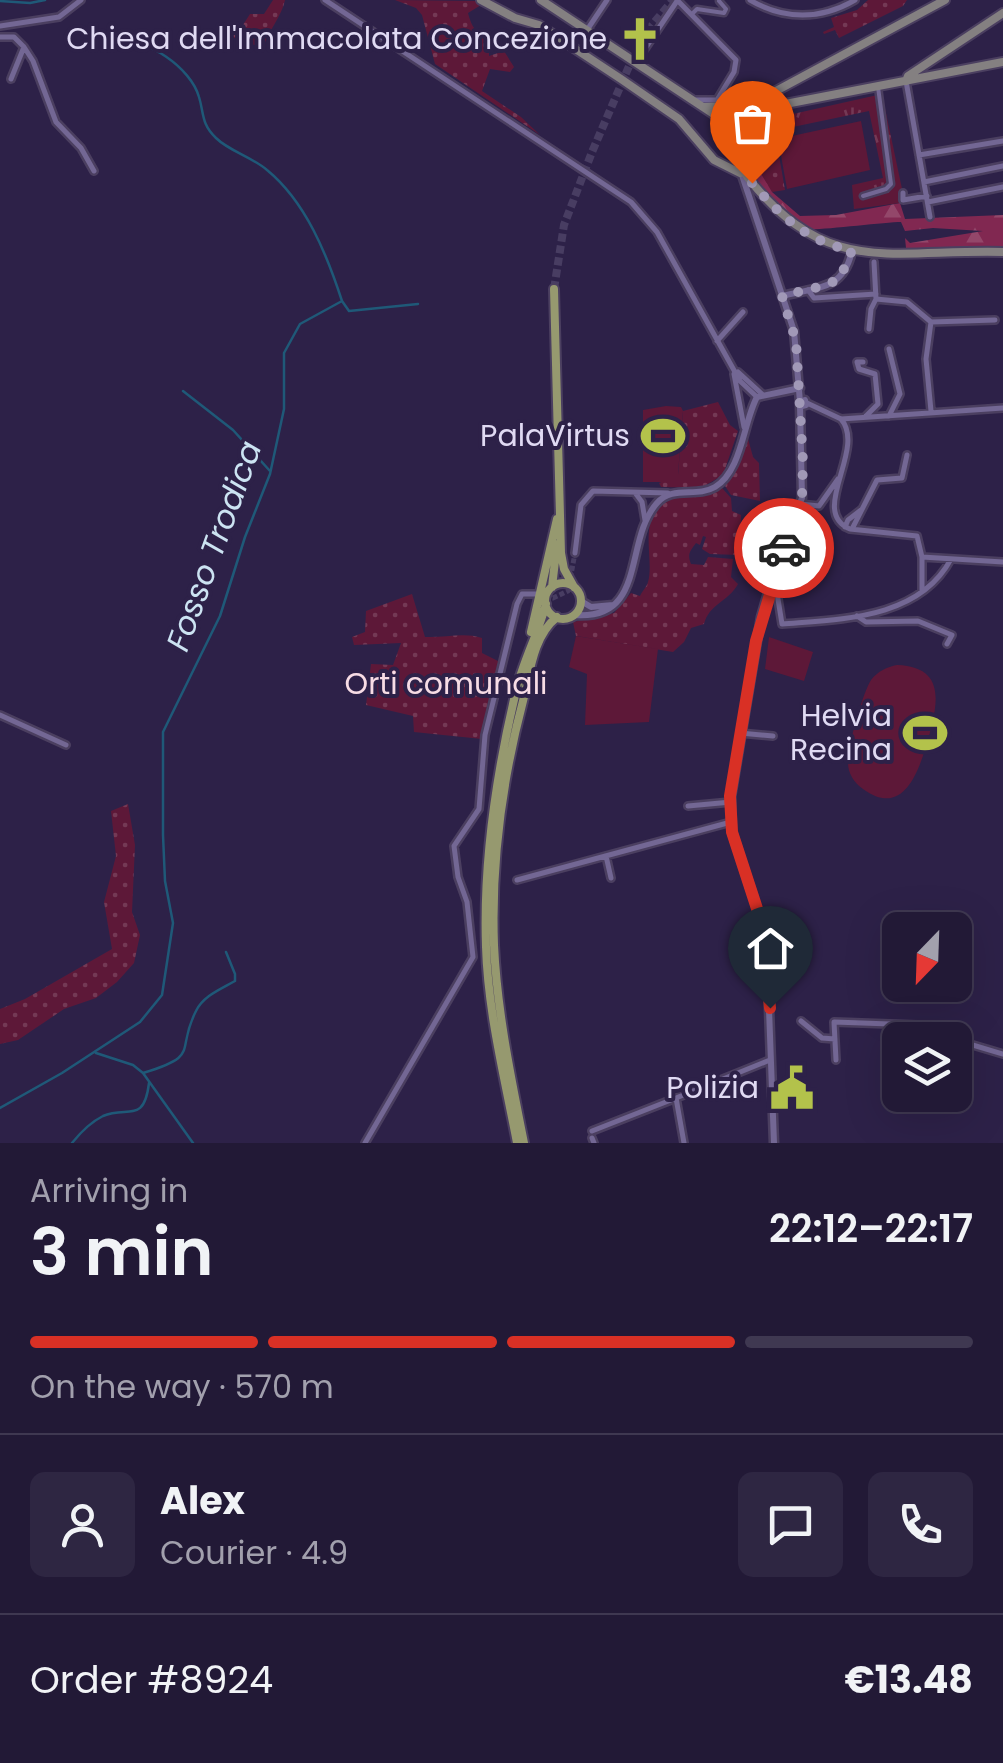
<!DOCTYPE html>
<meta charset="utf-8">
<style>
:root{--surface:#221936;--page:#2e2642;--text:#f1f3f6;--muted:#a2a0ad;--line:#3f3851;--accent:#d93025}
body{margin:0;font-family:Poppins,sans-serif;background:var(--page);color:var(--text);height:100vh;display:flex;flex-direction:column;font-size:38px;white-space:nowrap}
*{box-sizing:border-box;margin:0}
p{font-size:32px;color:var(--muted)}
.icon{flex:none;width:55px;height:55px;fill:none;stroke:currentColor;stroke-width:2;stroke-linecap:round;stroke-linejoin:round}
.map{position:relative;height:1143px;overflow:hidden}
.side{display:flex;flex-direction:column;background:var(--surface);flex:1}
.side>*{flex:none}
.needle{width:65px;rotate:203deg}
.fabs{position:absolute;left:882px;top:912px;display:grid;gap:20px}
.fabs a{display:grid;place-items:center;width:90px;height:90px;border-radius:15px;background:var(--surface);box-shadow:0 10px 40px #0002,0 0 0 2px var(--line);font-size:50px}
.pin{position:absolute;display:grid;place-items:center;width:85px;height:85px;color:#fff;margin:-102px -42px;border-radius:50% 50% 50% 0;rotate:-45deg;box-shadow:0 0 10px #0007}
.pin .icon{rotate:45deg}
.courier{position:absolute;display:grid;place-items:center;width:100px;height:100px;margin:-50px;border:8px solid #d93025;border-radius:50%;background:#fff;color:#222;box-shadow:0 2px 12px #0007}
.headline em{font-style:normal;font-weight:600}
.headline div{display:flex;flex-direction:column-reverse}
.headline{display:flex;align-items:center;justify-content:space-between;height:170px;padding:0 30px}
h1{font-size:65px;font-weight:600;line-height:75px}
.bar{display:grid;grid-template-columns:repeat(4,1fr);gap:15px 10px;align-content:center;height:120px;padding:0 30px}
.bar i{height:12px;border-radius:8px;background:var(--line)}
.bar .active{background:var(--accent)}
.bar p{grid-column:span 4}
.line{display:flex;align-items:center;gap:25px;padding:0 30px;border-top:2px solid var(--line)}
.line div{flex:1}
.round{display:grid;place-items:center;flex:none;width:105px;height:105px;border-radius:15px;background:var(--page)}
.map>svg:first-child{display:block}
</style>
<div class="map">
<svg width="1003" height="1143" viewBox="0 0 1003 1143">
<defs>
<pattern id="grass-dots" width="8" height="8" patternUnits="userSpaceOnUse" patternTransform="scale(2.5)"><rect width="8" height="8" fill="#5d1838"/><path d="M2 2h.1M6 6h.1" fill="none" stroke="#743955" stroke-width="1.8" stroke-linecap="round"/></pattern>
<pattern id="forest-firs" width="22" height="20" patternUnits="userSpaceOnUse" patternTransform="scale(2.5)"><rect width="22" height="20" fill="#812851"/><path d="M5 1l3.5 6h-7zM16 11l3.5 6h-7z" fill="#93476a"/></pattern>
<pattern id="park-tufts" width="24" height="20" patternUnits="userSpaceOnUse" patternTransform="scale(2.5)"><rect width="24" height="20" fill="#5d1838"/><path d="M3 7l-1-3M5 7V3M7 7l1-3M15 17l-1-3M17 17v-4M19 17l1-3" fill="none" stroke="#743955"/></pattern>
</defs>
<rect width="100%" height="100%" fill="#2d2148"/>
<!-- grass -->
<path fill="url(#grass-dots)" d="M273 0H285C282 16 268 31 263 48L229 36V31L241 28 250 14H264Z
M395 0 476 1 481 5 468 13C472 28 476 34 491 38L495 46 489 50V56L504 51 514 67 510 72 490 69 482 91 521 117 540 135 435 64 422 15 416 8Z
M868 0H907L903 6 839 38 835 30 824 34 823 32 834 27 831 18 857 10Z
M767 137 776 138 785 190 772 192 752 163Z
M718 402 730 425 738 431 723 475 701 488 661 487 659 483 678 475 683 411Z
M747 435 753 457 759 463 760 501 731 495 725 486 733 474Z
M722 488 731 498 732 511 741 515 740 555 710 554 702 549 706 537 703 536 700 545 696 543C690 551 687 554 691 564L704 565 708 557 733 559 731 577 738 584C728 602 709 604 704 624L691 628 684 642 673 652 576 636 573 622 614 613 631 593 640 596C642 591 647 587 648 582 655 558 636 517 668 501 686 492 705 499 722 488Z
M412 594 425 637C445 638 464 632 482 638V653L500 662 482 739 414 732 413 716 366 705 371 664 393 665 401 643 354 645 352 637 365 632 366 611Z
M128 804 135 845 132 912 140 935 134 963 117 982 96 998 64 1009 18 1040 0 1044V1009L25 999 112 949 104 902 116 856 111 811Z"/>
<!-- forest -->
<path fill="url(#forest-firs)" d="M752 159 772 192 800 216 836 215 900 203 905 219 1003 215V249L906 248 905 238 910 243 983 231 933 228 905 231 901 222C884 222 816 231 807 229 784 223 754 181 742 161Z"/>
<!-- park -->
<path fill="url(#park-tufts)" d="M882 94 902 189 900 203 854 209 852 185 883 178 869 111 769 132 768 120 775 118Z"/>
<!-- pitch -->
<path fill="#5d1838" d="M861 121 870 170 787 189 778 139Z
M666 406 681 407 683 411 678 474 682 476V482H643V410Z
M576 636 658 649 649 722 585 725 587 674 569 667Z
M769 637 813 652 804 681 765 669Z
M897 665C948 667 937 706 928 740 919 770 904 819 863 789 854 783 848 773 848 763 847 748 863 692 871 680 878 671 887 667 897 665Z"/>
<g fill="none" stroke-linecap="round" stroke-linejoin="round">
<!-- stream -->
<path stroke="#1f5978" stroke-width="2.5" d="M0 1 30 3 45 0
M342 301 349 311 418 304
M183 391 233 430 270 471
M96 1053 133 1065 143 1073 193 1143
M143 1073C202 1055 175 1052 196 1011 203 996 221 989 235 981V974L226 952
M0 1108 62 1073 140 1022 162 995 173 923 165 881 163 835V732L220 616 245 537 270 474 284 409V353L300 324 342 301C327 255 306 202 267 170 252 157 229 151 216 138 201 124 204 113 199 97 191 68 146 36 116 43
M72 1143C80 1133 91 1122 103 1116 127 1105 144 1125 149 1083"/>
<!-- minor-tunnel -->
<path stroke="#483d62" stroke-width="5" stroke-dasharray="5 2.5" stroke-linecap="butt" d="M538 595 553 598 568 591 575 553"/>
<!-- primary-tunnel -->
<path stroke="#483d62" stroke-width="8" stroke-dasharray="8 4" stroke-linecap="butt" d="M554 289 564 225 592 152 633 57 652 25 673 0"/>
<!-- pedestrian casing -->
<g stroke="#4b3f60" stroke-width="9">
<path id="pedestrian" d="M692 14 697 9 724 13 726 9 719 1
M863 196 886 189 891 184 878 87"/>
</g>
<!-- minor casing -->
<g stroke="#4b3f60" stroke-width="10">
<path id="minor" d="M325 0 631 202 657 232 740 381 757 397
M677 0 736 60 734 72 717 100H696
M750 0C784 20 821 20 855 0
M0 26 59 17 81 0
M587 30 607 0
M0 37H14L24 47 11 79
M24 47 33 61 56 122 81 148 94 171
M636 62 677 1
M906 81 930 217
M919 155 1003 141
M924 182 1003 166
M903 193V200L927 196
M928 202 1003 187
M808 290 814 298 876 294
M876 299 907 302 931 322 926 359 931 411
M931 322 995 320
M869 329 871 309 876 299 874 262
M717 341 743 312
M863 362H857L859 369 875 374 878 404 865 417
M738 372 762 394
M734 374 744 427
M807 403 841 419 1003 408
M889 416 900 394 889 349
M841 419C867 449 808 512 850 529L917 536 922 557V591
M636 494 642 502 645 520
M800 504 819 506 838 479
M845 527 848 520 861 510
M852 529 877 480 902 478 907 455
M575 553 581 505 593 491 668 493
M922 557 1003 562
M774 574 782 624C842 619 919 619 951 559
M857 616 866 622 918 621 952 635 947 644
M0 715 66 745
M740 733 773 736
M688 806 731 802
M606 856 611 878
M517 880 731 822
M801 1021 822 1038 835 1039
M836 1060 834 1022 946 1026 954 1029 956 1040 1003 1054
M592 1131 676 1098
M592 1138 594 1143
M365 1143 473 957 467 902 458 877 454 846 479 809 485 735 517 604 522 594H536
M684 1143 676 1098 770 1060"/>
</g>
<!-- tertiary casing -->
<g stroke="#4b3f60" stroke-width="11">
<path id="tertiary" d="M741 172 794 331 800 402
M782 296C817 287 843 291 852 251
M805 400 806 405 802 406 800 402Z
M581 601 591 607 613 605
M574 615C648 621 623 541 657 503 673 485 696 498 715 487 742 471 743 423 757 397L800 388
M774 1143 767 955 762 924 732 832 731 797 761 617 776 565 802 498 800 405"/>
</g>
<!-- secondary casing -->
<g stroke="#4b3f60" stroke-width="12">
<path id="secondary" d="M481 0 515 18 539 25 621 79 679 119 714 160 740 173
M541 0 718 117C734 136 734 160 749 179 829 278 891 249 1003 252
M906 81 908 76 1003 13
M705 107 751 105
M738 119 750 105 945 0
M736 122 775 106 1003 62"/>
</g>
<!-- primary casing -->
<g stroke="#4b3f60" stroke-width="12">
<path id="primary" d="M554 289 561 553 564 569 574 587
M545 601a18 18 0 1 1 36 0a18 18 0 1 1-36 0Z
M552 587 557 544
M531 632 557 519
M517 1143C505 1079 488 1013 486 947 483 861 496 775 516 691 523 661 538 634 546 604
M524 1143C511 1078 497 1011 494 945 491 862 502 781 523 701 530 672 533 636 557 617"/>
</g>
<!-- pedestrian -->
<use href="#pedestrian" stroke="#736794" stroke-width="4"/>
<!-- minor -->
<use href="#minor" stroke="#736794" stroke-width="5"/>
<!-- tertiary -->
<use href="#tertiary" stroke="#736794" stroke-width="6"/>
<!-- secondary -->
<use href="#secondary" stroke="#848081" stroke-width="8"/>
<!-- primary -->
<use href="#primary" stroke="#96996f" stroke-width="8"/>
</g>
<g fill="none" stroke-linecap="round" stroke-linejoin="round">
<!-- done -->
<path stroke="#a199b7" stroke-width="10" stroke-dasharray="0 18" d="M752 183C780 215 808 243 852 250L840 278 827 285 782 296 796 341 803 462 802 498 784 548"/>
<!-- route -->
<path stroke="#d93025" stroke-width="12" d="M770 1008 762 924 732 832 730 796 756 641 784 548"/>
</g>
<!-- icons -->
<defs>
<g id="church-bare" transform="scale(3.45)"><path d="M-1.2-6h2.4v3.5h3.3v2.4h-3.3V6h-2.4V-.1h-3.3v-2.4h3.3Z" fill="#b3c24b" stroke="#2d2148" stroke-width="2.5" paint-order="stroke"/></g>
<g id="stadium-bare" transform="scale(3.45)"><path d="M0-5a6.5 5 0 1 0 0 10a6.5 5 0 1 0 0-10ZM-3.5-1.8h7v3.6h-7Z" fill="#b3c24b" stroke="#2d2148" stroke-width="2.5" paint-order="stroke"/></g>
<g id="civic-bare" transform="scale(3.45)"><path d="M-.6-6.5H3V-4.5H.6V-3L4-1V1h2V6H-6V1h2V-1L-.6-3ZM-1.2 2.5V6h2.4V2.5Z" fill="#b3c24b" stroke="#2d2148" stroke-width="2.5" paint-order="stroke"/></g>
</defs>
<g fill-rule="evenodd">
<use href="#church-bare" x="640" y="39"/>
<use href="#stadium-bare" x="663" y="436"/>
<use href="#stadium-bare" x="925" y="733"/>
<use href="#civic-bare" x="792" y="1088"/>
</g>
<g text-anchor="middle" stroke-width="8" stroke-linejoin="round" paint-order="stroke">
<!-- poi labels -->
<g font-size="30" fill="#e0daf3" stroke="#2d2148" text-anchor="end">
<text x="607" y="49">Chiesa dell'Immacolata Concezione</text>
<text x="630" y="446">PalaVirtus</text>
<text x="892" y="726">Helvia<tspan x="892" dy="34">Recina</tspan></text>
<text x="759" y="1098">Polizia</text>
</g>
<!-- park labels -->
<g font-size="30" fill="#f7dce5" stroke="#2d2148">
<text x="446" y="694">Orti comunali</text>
</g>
<!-- water labels -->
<g font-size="32" font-style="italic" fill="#cce3f2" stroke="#2d2148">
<text transform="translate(214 546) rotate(-70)" y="11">Fosso Trodica</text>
</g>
</g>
</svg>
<div class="fabs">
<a><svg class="needle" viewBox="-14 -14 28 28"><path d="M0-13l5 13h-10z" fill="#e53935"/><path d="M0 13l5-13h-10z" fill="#a2a0ad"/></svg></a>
<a><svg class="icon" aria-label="layers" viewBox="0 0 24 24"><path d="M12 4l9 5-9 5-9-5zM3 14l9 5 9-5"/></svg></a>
</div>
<div class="pin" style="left:752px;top:183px;background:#ea580c"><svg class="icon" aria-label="bag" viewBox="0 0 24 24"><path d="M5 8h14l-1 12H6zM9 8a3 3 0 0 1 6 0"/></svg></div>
<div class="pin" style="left:770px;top:1008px;background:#1f2937"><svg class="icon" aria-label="home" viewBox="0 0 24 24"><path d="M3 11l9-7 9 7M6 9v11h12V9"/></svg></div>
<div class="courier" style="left:784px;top:548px"><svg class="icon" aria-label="car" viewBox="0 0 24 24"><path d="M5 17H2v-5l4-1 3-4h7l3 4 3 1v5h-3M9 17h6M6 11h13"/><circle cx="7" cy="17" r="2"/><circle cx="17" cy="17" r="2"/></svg></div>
</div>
<section class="side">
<div class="headline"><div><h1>3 min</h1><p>Arriving in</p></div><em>22:12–22:17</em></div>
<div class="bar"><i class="active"></i><i class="active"></i><i class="active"></i><i></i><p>On the way · 570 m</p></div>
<div class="line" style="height:180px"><a class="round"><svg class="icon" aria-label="person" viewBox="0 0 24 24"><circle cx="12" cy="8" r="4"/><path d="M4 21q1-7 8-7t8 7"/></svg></a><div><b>Alex</b><p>Courier · 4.9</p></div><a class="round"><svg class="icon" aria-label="chat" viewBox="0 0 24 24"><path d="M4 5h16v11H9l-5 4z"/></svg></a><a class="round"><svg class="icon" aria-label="phone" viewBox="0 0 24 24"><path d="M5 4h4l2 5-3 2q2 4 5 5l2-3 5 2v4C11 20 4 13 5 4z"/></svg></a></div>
<div class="line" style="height:130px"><div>Order #8924</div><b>€13.48</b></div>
</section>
